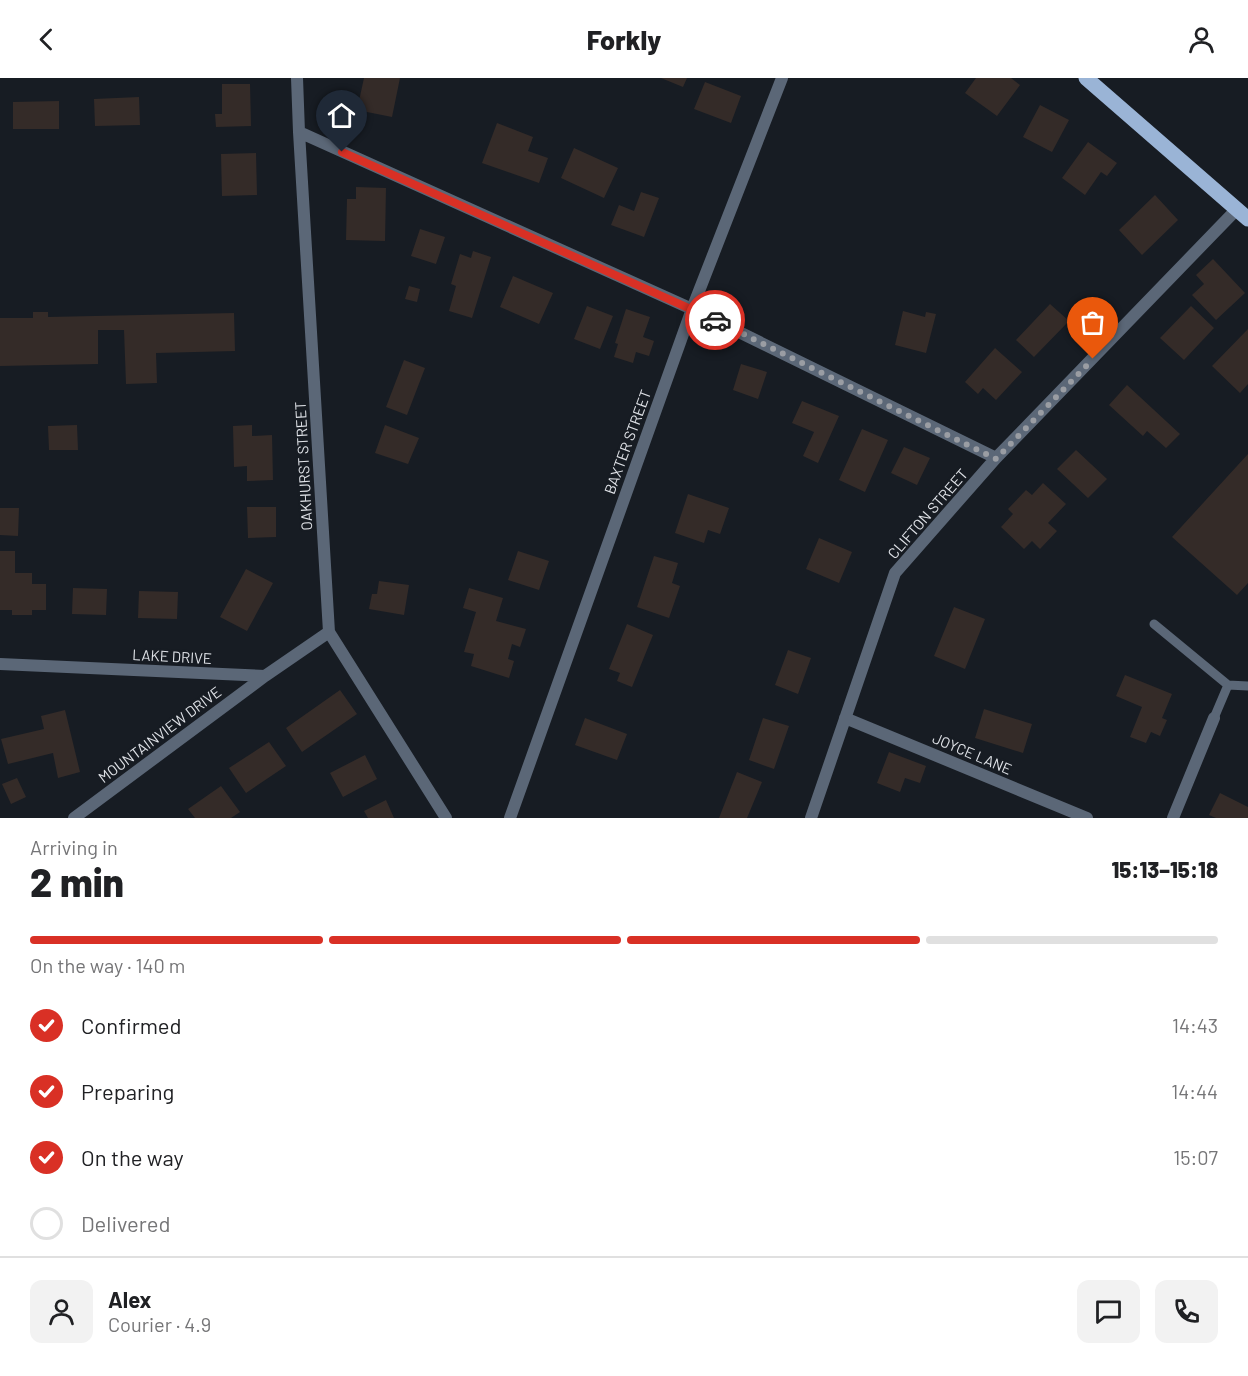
<!DOCTYPE html>
<meta charset="utf-8">
<style>
:root{--surface:#fff;--page:#f2f2f2;--text:#202124;--muted:#757577;--line:#e0e0e0;--accent:#d93025}
body{margin:0;font-family:Barlow,sans-serif;background:var(--page);color:var(--text);height:100vh;display:flex;flex-direction:column;font-size:22px;white-space:nowrap}
*{box-sizing:border-box;margin:0}
p{font-size:20px;color:var(--muted)}
.icon{flex:none;width:33px;height:33px;fill:none;stroke:currentColor;stroke-width:2;stroke-linecap:round;stroke-linejoin:round}
.map{position:relative;height:740px;overflow:hidden}
.details{display:flex;flex-direction:column;background:var(--surface);flex:1}
.details>*{flex:none}
.pin{position:absolute;display:grid;place-items:center;width:51px;height:51px;color:#fff;margin:-62px -26px;border-radius:50% 50% 50% 0;rotate:-45deg;box-shadow:0 0 6px #0007}
.pin .icon{rotate:45deg}
.courier{position:absolute;display:grid;place-items:center;width:60px;height:60px;margin:-30px;border:4px solid #d93025;border-radius:50%;background:#fff;color:#222;box-shadow:0 2px 8px #0007}
.overview em{font-style:normal;font-weight:800}
.overview div{display:flex;flex-direction:column-reverse}
.overview{display:flex;align-items:center;justify-content:space-between;height:102px;padding:0 30px}
h1{font-size:39px;font-weight:800;line-height:45px}
.bar{display:grid;grid-template-columns:repeat(4,1fr);gap:9px 6px;align-content:center;height:72px;padding:0 30px}
.bar i{height:8px;border-radius:4px;background:var(--line)}
.bar .current{background:var(--accent)}
.bar p{grid-column:span 4}
.line{display:flex;align-items:center;gap:15px;padding:0 30px;border-top:2px solid var(--line)}
.line div{flex:1}
.round{display:grid;place-items:center;flex:none;width:63px;height:63px;border-radius:12px;background:var(--page)}
ol{padding:0 30px;list-style:none}
li{display:flex;align-items:center;gap:18px;height:66px}
li p{margin-inline-start:auto}
li .icon{padding:6px;border-radius:50%;background:var(--accent);color:#fff;stroke-width:4}
li:last-child{color:var(--muted)}
li i{width:33px;height:33px;border:3px solid var(--line);border-radius:50%}
header{display:flex;justify-content:space-between;align-items:center;height:78px;padding:0 30px;background:var(--surface);font-size:27px;font-weight:800}
.map>svg:first-child{display:block}
</style>
<header><svg class="icon" aria-label="back" viewBox="0 0 24 24"><path d="M15 5l-7 7 7 7"/></svg>Forkly<svg class="icon" aria-label="person" viewBox="0 0 24 24"><circle cx="12" cy="8" r="4"/><path d="M4 21q1-7 8-7t8 7"/></svg></header>
<div class="map">
<svg width="1248" height="740" viewBox="0 0 1248 740">
<rect width="100%" height="100%" fill="#171c23"/>
<!-- building -->
<path fill="#342b28" d="M364 0H400L392 39 357 32Z
M661 0H687L683 9Z
M976 0H1011L1020 7 997 38 965 15Z
M705 4 741 18 731 45 694 31Z
M222 6H250L251 48 216 49 215 36H222Z
M139 19 140 47 95 48 94 21Z
M59 23V51H13V24Z
M1040 27 1069 42 1052 74 1023 59Z
M497 45 533 59 528 73 548 80 539 105 482 85Z
M1088 64 1117 85 1107 98 1101 94 1085 117 1062 100Z
M574 70 618 90 604 120 561 100Z
M256 75 257 117 222 118 221 76Z
M356 109 386 110 385 163 346 162 347 121H356Z
M641 114 659 120 644 159 611 147 619 127 634 133Z
M1155 117 1178 142 1142 177 1119 152Z
M420 151 445 159 436 186 411 178Z
M473 173 491 179 472 240 449 233 456 208 451 206 460 176 471 180Z
M1213 181 1245 215 1216 242 1192 217 1204 206 1196 197Z
M513 198 553 215 539 246 500 229Z
M409 208 420 211 417 224 405 221Z
M1050 226 1069 243 1034 279 1016 262Z
M587 228 613 238 600 271 574 261Z
M1191 228 1214 250 1184 282 1160 260Z
M626 231 650 239 643 259 654 263 649 278 636 274 633 285 614 279 618 266 615 265Z
M903 233 925 239 926 234 936 236 926 275 895 267Z
M33 234H48V239L234 235 235 273 156 275 157 305 126 306 124 252H98V286L0 288V240H33Z
M1248 251V306L1240 315 1212 288Z
M995 270 1022 294 996 322 983 310 978 316 965 304Z
M404 282 425 290 407 337 386 329Z
M741 286 767 294 758 321 733 312Z
M1127 307 1180 356 1166 370 1147 353 1143 358 1109 327Z
M802 323 839 338 818 385 803 378 814 354 792 345Z
M77 347 78 372H49L48 348Z
M252 347V358L272 357 273 402 247 403V388L234 389 233 348Z
M385 347 419 360 408 386 375 375Z
M862 351 888 362 865 414 839 402Z
M904 369 930 380 917 407 891 395Z
M1076 372 1107 401 1088 420 1057 391Z
M1248 376V505L1237 517 1172 459Z
M1043 405 1066 426 1048 445 1057 453 1040 471 1032 463 1024 471 1001 449 1013 436 1008 431 1026 412 1032 417Z
M688 416 729 430 720 456 708 452 704 465 675 455Z
M247 429H276V459L248 460Z
M0 430H19L18 458 0 457Z
M819 460 852 474 839 505 806 491Z
M0 473H15V495H32V506H46V532H32V537H12V532H0Z
M518 473 549 483 539 512 508 502Z
M654 478 678 485 672 505 680 508 669 540 637 529Z
M246 491 273 505 247 553 220 539Z
M379 503 409 507 404 537 369 531 372 516H377Z
M73 510 107 511 106 537 72 536Z
M469 510 503 520 496 543 526 551 520 569 512 566 508 581 514 583 509 600 471 588 474 576 464 574 476 534 463 530Z
M139 513 178 514 177 541 138 540Z
M954 529 985 541 965 591 934 578Z
M627 546 653 557 632 609 617 603 620 595 609 591Z
M788 572 811 580 798 616 775 607Z
M1125 597 1172 616 1162 640 1167 642 1160 658 1151 654 1146 665 1130 659 1142 629 1116 618Z
M340 612 357 636 302 674 286 650Z
M984 631 1032 646 1023 675 975 660Z
M65 632 80 694 58 700 53 675 8 686 1 661 44 651 41 638Z
M585 640 627 656 617 682 575 667Z
M763 640 789 648 774 691 749 682Z
M269 664 286 688 246 715 229 690Z
M889 674 926 688 920 705 905 700 900 714 877 705Z
M365 677 377 701 343 719 330 695Z
M737 694 762 704 747 740H719Z
M17 700 26 719 11 726 2 706Z
M221 708 240 734 231 740H195L188 731Z
M1220 715 1248 729V740H1216L1209 737Z
M386 722 394 740H368L364 733Z"/>
<g fill="none" stroke-linecap="round" stroke-linejoin="round">
<!-- service -->
<path stroke="#5b6777" stroke-width="9" d="M1154 546 1228 607
M1214 640 1228 607 1248 608"/>
<!-- minor -->
<path stroke="#5b6777" stroke-width="12" d="M297 0 299 54 329 554 446 740
M299 54 692 231 996 380
M0 586 265 598 329 554
M845 640 1087 740
M74 740 265 598
M510 740 692 231 782 0
M811 740 895 495 996 380 1237 131
M1173 740 1214 640"/>
<!-- primary -->
<path stroke="#9ab4d6" stroke-width="15" d="M1086 0 1248 141"/>
</g>
<g fill="none" stroke-linecap="round" stroke-linejoin="round">
<!-- done -->
<path stroke="#9a9da3" stroke-width="6" stroke-dasharray="0 10.8" d="M715 242 996 381 1093 281"/>
<!-- route -->
<path stroke="#d93025" stroke-width="8" d="M342 74 715 242"/>
</g>
<g text-anchor="middle" stroke-width="4.5" stroke-linejoin="round" paint-order="stroke">
<!-- street labels -->
<g font-size="15" fill="#e0e3e8" stroke="#171c23">
<text transform="translate(628 364) rotate(-70)" y="5">BAXTER STREET</text>
<text transform="translate(304 388) rotate(-93)" y="5">OAKHURST STREET</text>
<text transform="translate(928 436) rotate(-49)" y="5">CLIFTON STREET</text>
<text transform="translate(172 579) rotate(3)" y="5">LAKE DRIVE</text>
<text transform="translate(160 657) rotate(-37)" y="5">MOUNTAINVIEW DRIVE</text>
<text transform="translate(972 676) rotate(23)" y="5">JOYCE LANE</text>
</g>
</g>
</svg>
<div class="pin" style="left:1093px;top:281px;background:#ea580c"><svg class="icon" aria-label="bag" viewBox="0 0 24 24"><path d="M5 8h14l-1 12H6zM9 8a3 3 0 0 1 6 0"/></svg></div>
<div class="pin" style="left:342px;top:74px;background:#1f2937"><svg class="icon" aria-label="home" viewBox="0 0 24 24"><path d="M3 11l9-7 9 7M6 9v11h12V9"/></svg></div>
<div class="courier" style="left:715px;top:242px"><svg class="icon" aria-label="car" viewBox="0 0 24 24"><path d="M5 17H2v-5l4-1 3-4h7l3 4 3 1v5h-3M9 17h6M6 11h13"/><circle cx="7" cy="17" r="2"/><circle cx="17" cy="17" r="2"/></svg></div>
</div>
<section class="details">
<div class="overview"><div><h1>2 min</h1><p>Arriving in</p></div><em>15:13–15:18</em></div>
<div class="bar"><i class="current"></i><i class="current"></i><i class="current"></i><i></i><p>On the way · 140 m</p></div>
<ol>
<li><svg class="icon" aria-label="check" viewBox="0 0 24 24"><path d="M5 12l5 5 9-10"/></svg>Confirmed<p>14:43</p></li>
<li><svg class="icon" aria-label="check" viewBox="0 0 24 24"><path d="M5 12l5 5 9-10"/></svg>Preparing<p>14:44</p></li>
<li><svg class="icon" aria-label="check" viewBox="0 0 24 24"><path d="M5 12l5 5 9-10"/></svg>On the way<p>15:07</p></li>
<li><i></i>Delivered</li>
</ol>
<div class="line" style="height:108px"><a class="round"><svg class="icon" aria-label="person" viewBox="0 0 24 24"><circle cx="12" cy="8" r="4"/><path d="M4 21q1-7 8-7t8 7"/></svg></a><div><b>Alex</b><p>Courier · 4.9</p></div><a class="round"><svg class="icon" aria-label="chat" viewBox="0 0 24 24"><path d="M4 5h16v11H9l-5 4z"/></svg></a><a class="round"><svg class="icon" aria-label="phone" viewBox="0 0 24 24"><path d="M5 4h4l2 5-3 2q2 4 5 5l2-3 5 2v4C11 20 4 13 5 4z"/></svg></a></div>
</section>
